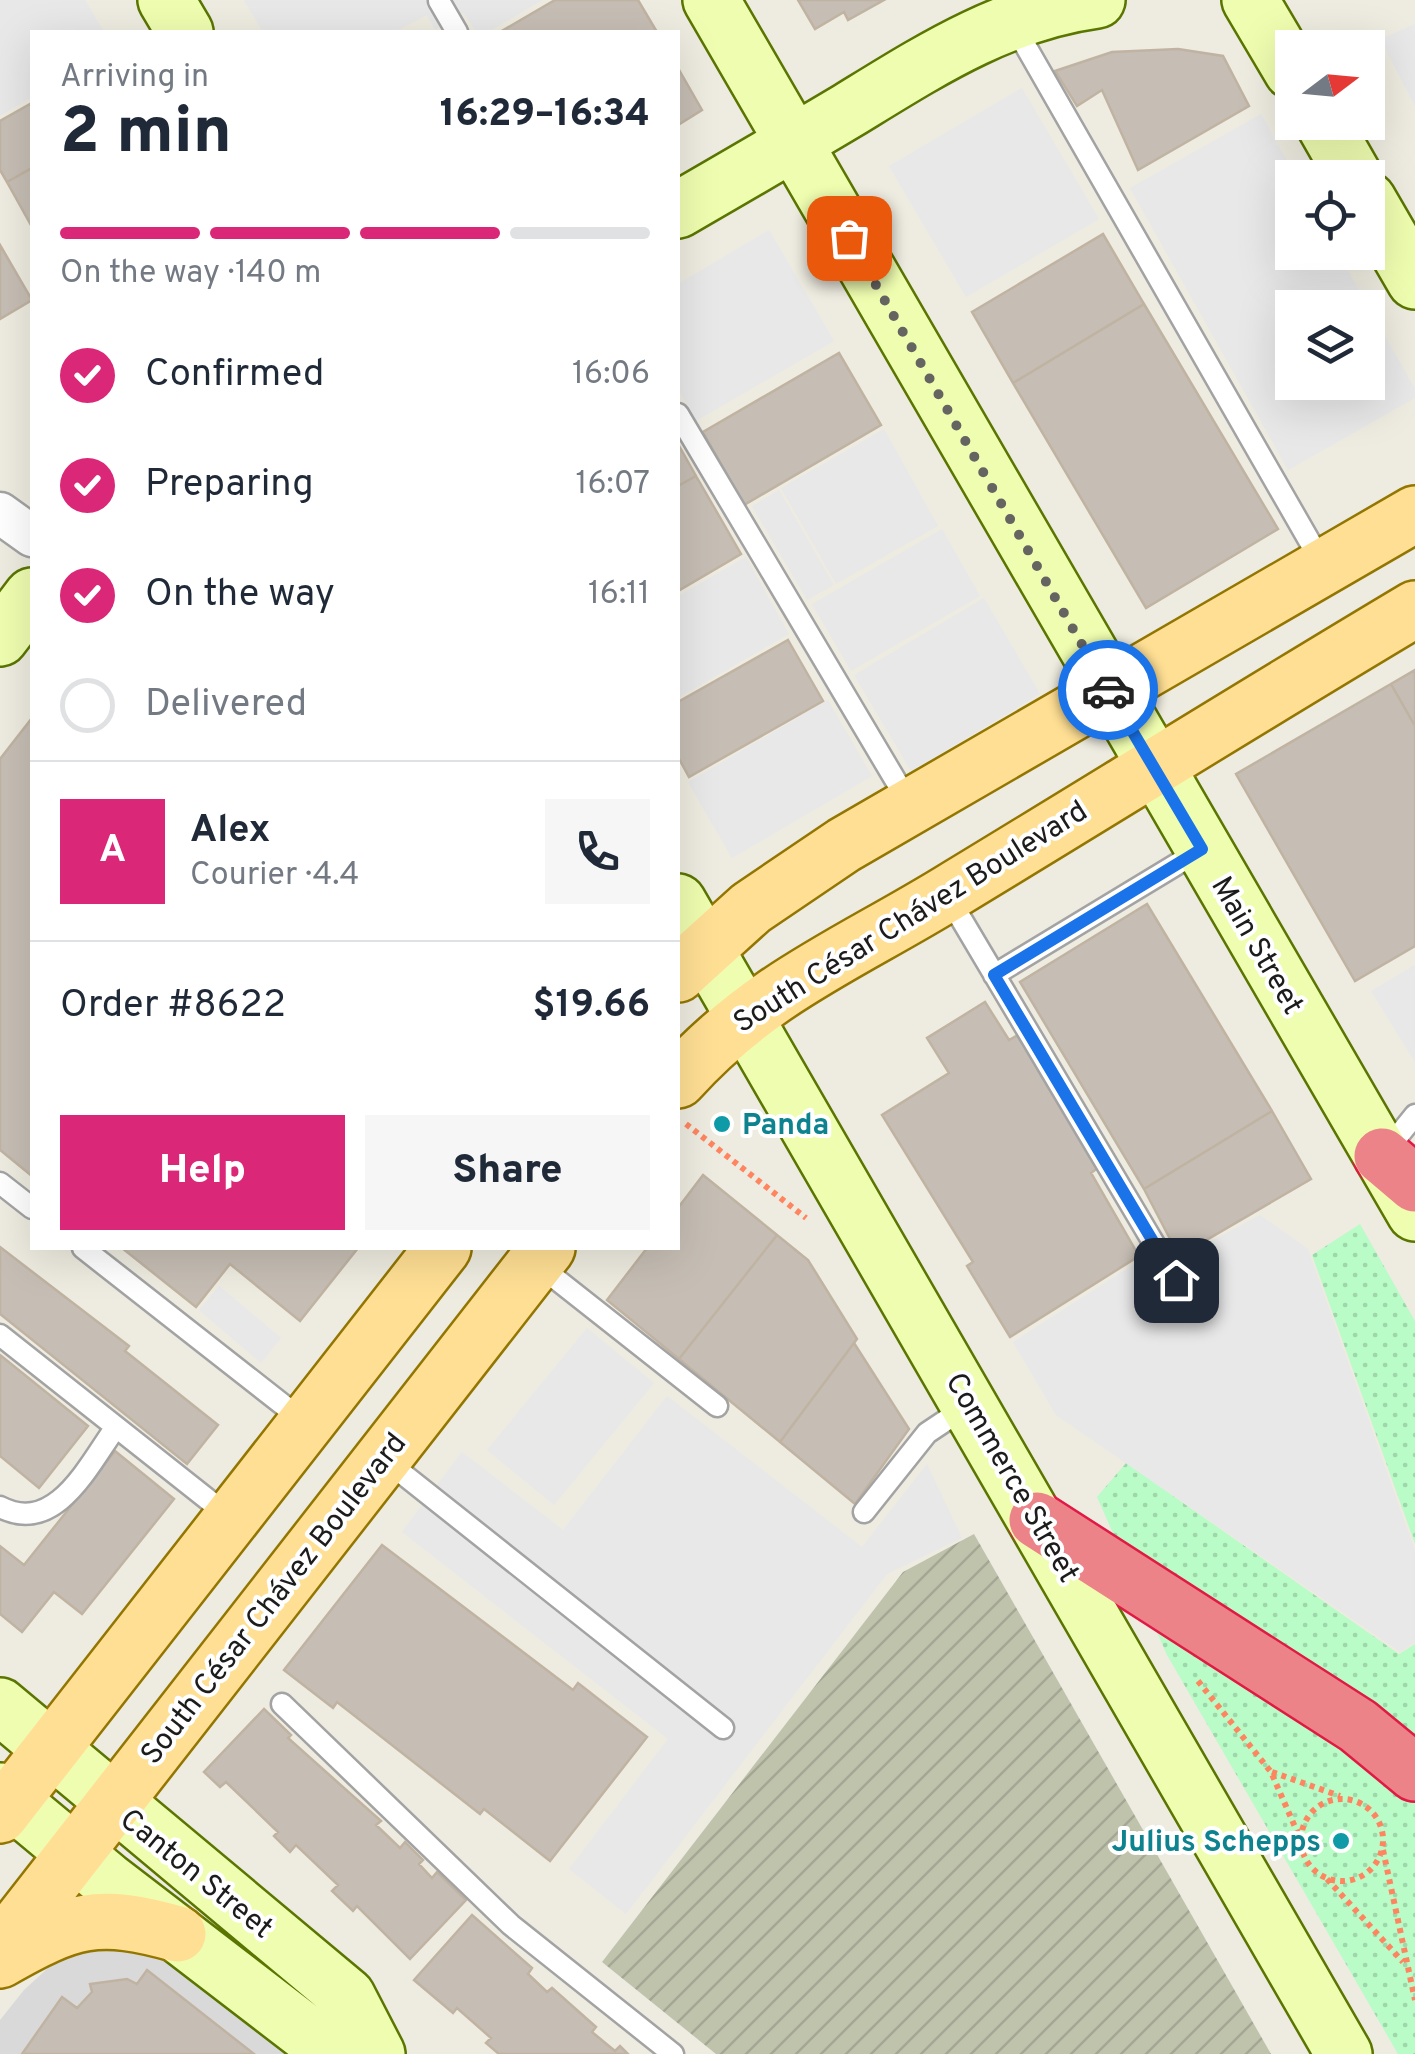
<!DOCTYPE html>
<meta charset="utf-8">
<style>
:root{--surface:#fff;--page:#f6f6f7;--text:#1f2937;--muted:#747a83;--line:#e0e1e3;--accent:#db2777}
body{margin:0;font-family:Overpass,sans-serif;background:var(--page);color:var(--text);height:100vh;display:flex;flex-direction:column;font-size:38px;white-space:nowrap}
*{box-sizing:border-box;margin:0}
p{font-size:32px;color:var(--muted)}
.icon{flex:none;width:55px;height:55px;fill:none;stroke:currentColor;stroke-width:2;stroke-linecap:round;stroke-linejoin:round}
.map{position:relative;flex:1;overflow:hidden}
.side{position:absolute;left:30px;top:30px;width:650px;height:1220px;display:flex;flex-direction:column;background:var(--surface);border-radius:0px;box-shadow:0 10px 40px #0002}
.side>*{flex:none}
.needle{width:65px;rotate:74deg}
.tools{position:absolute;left:1275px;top:30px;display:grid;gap:20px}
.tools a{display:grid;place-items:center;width:110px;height:110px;border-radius:0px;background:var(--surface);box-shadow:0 10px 40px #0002;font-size:50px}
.pin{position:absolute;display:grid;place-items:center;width:85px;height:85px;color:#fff;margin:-42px;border-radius:20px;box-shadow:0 5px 15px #0006}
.courier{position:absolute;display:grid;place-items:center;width:100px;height:100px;margin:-50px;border:8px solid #1a73e8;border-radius:50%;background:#fff;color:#222;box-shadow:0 2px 12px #0007}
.overview em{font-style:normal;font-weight:800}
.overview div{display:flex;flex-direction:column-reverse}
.overview{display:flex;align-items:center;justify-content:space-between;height:170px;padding:0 30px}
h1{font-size:65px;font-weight:800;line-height:75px}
.bar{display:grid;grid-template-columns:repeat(4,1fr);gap:15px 10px;align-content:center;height:120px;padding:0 30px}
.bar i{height:12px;border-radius:8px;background:var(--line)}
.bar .current{background:var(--accent)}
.bar p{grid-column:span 4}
.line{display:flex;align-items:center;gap:25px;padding:0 30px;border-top:2px solid var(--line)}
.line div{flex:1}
.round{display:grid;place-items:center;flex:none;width:105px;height:105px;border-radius:0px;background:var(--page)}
ol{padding:0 30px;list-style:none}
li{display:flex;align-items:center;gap:30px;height:110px}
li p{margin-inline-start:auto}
li .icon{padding:10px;border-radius:50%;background:var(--accent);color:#fff;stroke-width:4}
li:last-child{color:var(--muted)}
li i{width:55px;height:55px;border:5px solid var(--line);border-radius:50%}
.cta{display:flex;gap:20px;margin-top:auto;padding:20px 30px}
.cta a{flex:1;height:115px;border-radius:0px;background:var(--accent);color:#fff;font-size:40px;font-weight:800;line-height:115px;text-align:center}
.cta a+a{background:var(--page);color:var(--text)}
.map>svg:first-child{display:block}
</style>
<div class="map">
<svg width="1415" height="2054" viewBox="0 0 1415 2054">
<defs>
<pattern id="construction-furrows" width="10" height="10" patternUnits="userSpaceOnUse" patternTransform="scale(2.5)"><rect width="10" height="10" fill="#c0c3ac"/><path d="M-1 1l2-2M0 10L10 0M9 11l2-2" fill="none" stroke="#a4a793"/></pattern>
<pattern id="park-dots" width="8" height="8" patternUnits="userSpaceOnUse" patternTransform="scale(2.5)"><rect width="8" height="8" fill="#b9fcc7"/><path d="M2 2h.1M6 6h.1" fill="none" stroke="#9ed7aa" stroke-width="1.8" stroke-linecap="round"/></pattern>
</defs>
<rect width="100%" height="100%" fill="#eeebe0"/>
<!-- residential -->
<path fill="#dad9d9" d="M124 1938 187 1967 294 2054H0V2020L24 1990 61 1956Z"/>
<!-- construction -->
<path fill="url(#construction-furrows)" d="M974 1534 1271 2054H716L602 1962 903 1572Z"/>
<!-- park -->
<path fill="url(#park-dots)" d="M1360 1224 1415 1321V1544L1312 1255Z
M1126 1463 1399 1654 1415 1644V2054H1398L1167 1655 1097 1497Z"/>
<!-- parking -->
<path fill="#e8e8e8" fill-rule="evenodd" d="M0 0H85L104 32H32V97L0 116Z
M244 0H543L488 32H476L464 13 435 30 427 15 395 32H263Z
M1415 24V106L1380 39Z
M1022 88 1099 219 966 297 889 166Z
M1261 114 1296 177 1292 178V252L1338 253 1415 389V398L1288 470 1130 188ZM1292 308H1368V382H1292Z
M769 230 834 341 696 421 678 389V284Z
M884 429 938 526 836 584 781 488Z
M779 490 834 585 807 600 752 506Z
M942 529 980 596 851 671 812 604Z
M746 557 789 634 678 698V596Z
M984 598 1040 694 911 771 854 675Z
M828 700 872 776 732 858 688 782Z
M1415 965V1062L1371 991Z
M1260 1215 1308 1249 1415 1551V1642L1400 1652 1056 1415 1013 1342 1139 1261 1148 1275Z
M219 1286 281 1338 261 1363 199 1310Z
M587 1328 654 1383 554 1505 487 1450Z
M667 1396 862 1547 927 1464 962 1538 887 1574 626 1914 569 1869 668 1739 402 1532 462 1452 563 1530Z"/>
<!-- building -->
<path fill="#c6beb4" stroke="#c0b3a2" stroke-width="2.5" d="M555 0H638L657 32H500Z
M798 0H884L848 20 844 12 815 29Z
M1178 49 1223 56 1249 106 1138 170 1102 90 1077 106 1055 71 1112 52Z
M678 68 702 110 678 125Z
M32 103V168L7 182 0 170V121Z
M32 168V227L7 182Z
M1103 234 1144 304 1013 383 972 312Z
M0 245 32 300 0 319Z
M1144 304 1278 529 1146 608 1013 383Z
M839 353 881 425 744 505 703 432Z
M678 444 696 476 678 486Z
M696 476 741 554 678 591V486Z
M788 640 823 701 689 777 678 757V702Z
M1415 670V726L1391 684Z
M1391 684 1415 726V946L1355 981 1236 774Z
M32 718V1176L0 1150V759Z
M1147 904 1272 1111 1144 1189 1020 982Z
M985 1002 1009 1040 1018 1035 1099 1167 1091 1173 1139 1256 1010 1337 967 1266 973 1262 882 1115 949 1073 927 1038Z
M1272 1111 1311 1179 1179 1256 1144 1189Z
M703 1175 777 1235 679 1359 607 1300 647 1248H678V1208Z
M777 1235 808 1260 857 1339 780 1442 679 1359Z
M0 1247 129 1346 125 1351 218 1425 187 1464 0 1314Z
M122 1248H358L300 1321 230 1264 196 1307Z
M854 1343 909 1429 855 1504 780 1442Z
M0 1355 88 1426 39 1488 0 1456Z
M115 1451 174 1499 82 1614 54 1592 22 1632 0 1614V1546L24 1565Z
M382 1545 573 1690 578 1683 647 1737 550 1861 484 1809 480 1814 337 1702 333 1708 284 1670Z
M264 1709 291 1735 288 1738 381 1821 376 1825 400 1848 405 1842 423 1860 419 1864 432 1878 437 1872 466 1900 410 1959 357 1906 353 1911 332 1891 338 1885 296 1845 290 1852 274 1836 278 1832 226 1782 220 1787 204 1772Z
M472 1915 532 1968 528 1974 547 1992 552 1988 596 2027 592 2032 615 2051 620 2046 628 2054H499L486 2043 491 2038 457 2008 453 2013 414 1980Z
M147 1970 254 2054H22L62 1997 77 2008 92 1992 90 1984 127 1979 137 1984Z"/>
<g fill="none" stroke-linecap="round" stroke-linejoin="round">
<!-- service casing -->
<g stroke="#a3a3a3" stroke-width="25">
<path id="service" d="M439 1 457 32
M1013 24 1322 563
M678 414 909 803
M947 895 1191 1306
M994 975 1202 849
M1385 1152 1415 1115
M0 1183 32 1208
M83 1248 305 1422
M537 1264 717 1406
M0 1335 230 1517
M384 1459 723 1728
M0 1507C56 1536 89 1464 116 1427
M864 1512 927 1433 969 1405
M282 1704 511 1925 673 2054"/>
</g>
<!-- minor casing -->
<g stroke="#a3a3a3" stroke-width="45">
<path id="minor" d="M0 513 32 536"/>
</g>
<!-- secondary casing -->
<g stroke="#5a7500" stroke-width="60">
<path id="secondary" d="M166 0 185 32
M711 0 1415 1213
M1250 0 1292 71
M1323 122 1355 178
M1368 200 1415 281
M678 210C735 177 792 144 849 110 929 61 1002 13 1097 0
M0 638 32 596
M678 902 1344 2054
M0 1706 347 1996 377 2054
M0 1791 107 1880 318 2042 349 2054"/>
</g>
<!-- primary casing -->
<g stroke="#937600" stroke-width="60">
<path id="primary" d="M678 974 751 908 844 845 1415 514
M678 1080C761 988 847 955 950 892 1105 798 1259 702 1415 609
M0 1815 443 1248
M0 1949 547 1248
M0 1960C72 1919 97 1911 178 1934"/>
</g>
<!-- motorway casing -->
<g stroke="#e01a44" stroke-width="60">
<path id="motorway" d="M1382 1156 1415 1184
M1037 1520 1358 1726 1415 1773"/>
</g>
<!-- path -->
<path stroke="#ff8560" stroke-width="6" stroke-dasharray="5 5" stroke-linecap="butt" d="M686 1124 806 1218
M1198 1681 1271 1772 1299 1836
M1272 1772 1340 1796
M1301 1840a41 41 0 1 1 82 0a41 41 0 1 1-82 0Z
M1383 1850 1415 2000
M1327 1879 1403 1962"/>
<!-- service -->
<use href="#service" stroke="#fff" stroke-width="20"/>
<!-- minor -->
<use href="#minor" stroke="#fff" stroke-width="40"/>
<!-- secondary -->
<use href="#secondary" stroke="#effdb0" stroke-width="55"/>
<!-- primary -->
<use href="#primary" stroke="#ffdf94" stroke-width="55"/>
<!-- motorway -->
<use href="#motorway" stroke="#eb8389" stroke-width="55"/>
</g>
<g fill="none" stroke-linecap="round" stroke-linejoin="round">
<!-- done -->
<path stroke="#666461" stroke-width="10" stroke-dasharray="0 18" d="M849 238 1108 690"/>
<!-- route -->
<path stroke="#1a73e8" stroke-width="12" d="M1108 690 1202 849 994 975 1176 1280"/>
</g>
<!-- markers -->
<g fill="#0f9aa8" stroke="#fff" stroke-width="4">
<circle cx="722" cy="1124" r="10"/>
<circle cx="1341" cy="1841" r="10"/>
</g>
<g text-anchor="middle" stroke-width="8" stroke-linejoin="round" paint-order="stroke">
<!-- street labels -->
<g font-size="30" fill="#1c1c1c" stroke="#fff">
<text transform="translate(910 916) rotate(-32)" y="10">South César Chávez Boulevard</text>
<text transform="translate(1258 945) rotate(60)" y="10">Main Street</text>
<text transform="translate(1013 1477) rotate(60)" y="10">Commerce Street</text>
<text transform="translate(273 1598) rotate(-52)" y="10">South César Chávez Boulevard</text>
<text transform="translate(197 1873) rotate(39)" y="10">Canton Street</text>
</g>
<!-- culture labels -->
<g font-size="30" font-weight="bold" fill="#0d838f" stroke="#fff" text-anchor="start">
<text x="742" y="1134">Panda</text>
<text x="1321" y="1851" text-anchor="end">Julius Schepps</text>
</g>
</g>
</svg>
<div class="tools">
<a><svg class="needle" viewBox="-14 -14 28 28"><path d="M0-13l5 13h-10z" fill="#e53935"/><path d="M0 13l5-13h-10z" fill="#747a83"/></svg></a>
<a><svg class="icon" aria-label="locate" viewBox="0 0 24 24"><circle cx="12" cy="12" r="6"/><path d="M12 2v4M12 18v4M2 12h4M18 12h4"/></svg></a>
<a><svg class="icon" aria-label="layers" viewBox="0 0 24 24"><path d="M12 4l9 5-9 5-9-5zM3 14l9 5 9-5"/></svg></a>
</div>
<div class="pin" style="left:849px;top:238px;background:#ea580c"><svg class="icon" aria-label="bag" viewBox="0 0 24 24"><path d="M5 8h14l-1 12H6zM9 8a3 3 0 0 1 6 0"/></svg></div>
<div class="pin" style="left:1176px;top:1280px;background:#1f2937"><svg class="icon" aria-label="home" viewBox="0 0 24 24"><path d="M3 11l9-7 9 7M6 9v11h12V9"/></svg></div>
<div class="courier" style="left:1108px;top:690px"><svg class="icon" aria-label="car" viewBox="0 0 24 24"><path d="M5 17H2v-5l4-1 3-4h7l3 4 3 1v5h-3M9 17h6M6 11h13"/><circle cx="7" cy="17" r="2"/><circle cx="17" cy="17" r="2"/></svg></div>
<section class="side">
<div class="overview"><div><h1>2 min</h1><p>Arriving in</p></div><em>16:29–16:34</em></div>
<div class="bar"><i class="current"></i><i class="current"></i><i class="current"></i><i></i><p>On the way · 140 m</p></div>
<ol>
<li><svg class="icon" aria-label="check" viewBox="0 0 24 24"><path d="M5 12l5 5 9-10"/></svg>Confirmed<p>16:06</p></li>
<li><svg class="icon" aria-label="check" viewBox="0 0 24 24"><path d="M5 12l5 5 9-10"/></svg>Preparing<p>16:07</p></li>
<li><svg class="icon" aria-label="check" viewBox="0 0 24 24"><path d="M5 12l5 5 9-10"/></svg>On the way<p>16:11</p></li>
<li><i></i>Delivered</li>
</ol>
<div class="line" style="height:180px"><b class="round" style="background:var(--accent);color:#fff">A</b><div><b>Alex</b><p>Courier · 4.4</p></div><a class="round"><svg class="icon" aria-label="phone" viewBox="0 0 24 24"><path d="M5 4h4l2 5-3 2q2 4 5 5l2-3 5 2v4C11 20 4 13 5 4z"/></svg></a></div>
<div class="line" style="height:130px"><div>Order #8622</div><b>$19.66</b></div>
<div class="cta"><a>Help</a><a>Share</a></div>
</section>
</div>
